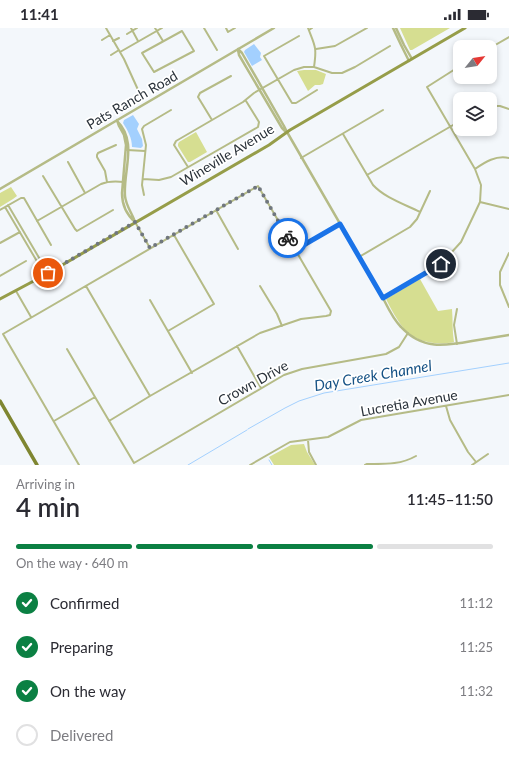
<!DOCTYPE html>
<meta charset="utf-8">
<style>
:root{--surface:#fff;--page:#f2f2f3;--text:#2b2b33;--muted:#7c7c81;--line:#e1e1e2;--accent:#0b8043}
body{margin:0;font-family:Lato,sans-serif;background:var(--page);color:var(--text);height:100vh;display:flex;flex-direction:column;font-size:15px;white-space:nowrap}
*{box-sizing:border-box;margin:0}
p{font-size:13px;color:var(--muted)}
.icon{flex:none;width:22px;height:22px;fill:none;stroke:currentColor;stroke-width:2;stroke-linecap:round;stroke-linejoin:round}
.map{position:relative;height:437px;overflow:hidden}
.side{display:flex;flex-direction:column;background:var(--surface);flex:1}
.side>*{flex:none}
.needle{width:26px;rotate:60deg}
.fabs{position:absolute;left:453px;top:12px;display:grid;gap:8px}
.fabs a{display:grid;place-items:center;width:44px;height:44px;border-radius:8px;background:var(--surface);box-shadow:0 2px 6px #0003;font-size:20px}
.pin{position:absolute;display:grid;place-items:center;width:34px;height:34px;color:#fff;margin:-17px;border:2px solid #fff;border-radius:50%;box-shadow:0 1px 4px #0007}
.courier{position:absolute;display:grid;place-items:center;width:40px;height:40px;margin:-20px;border:3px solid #1a73e8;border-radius:50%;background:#fff;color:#222;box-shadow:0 1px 5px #0007}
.overview em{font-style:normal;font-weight:600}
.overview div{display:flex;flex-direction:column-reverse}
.overview{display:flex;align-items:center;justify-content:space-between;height:68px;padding:0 16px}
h1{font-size:26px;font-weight:600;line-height:30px}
.bar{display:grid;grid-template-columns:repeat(4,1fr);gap:6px 4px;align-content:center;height:48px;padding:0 16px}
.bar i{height:5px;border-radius:3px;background:var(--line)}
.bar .on{background:var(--accent)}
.bar p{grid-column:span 4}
ol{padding:0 16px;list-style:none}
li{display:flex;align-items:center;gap:12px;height:44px}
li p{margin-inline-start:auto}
li .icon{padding:4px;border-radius:50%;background:var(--accent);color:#fff;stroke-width:4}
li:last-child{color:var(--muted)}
li i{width:22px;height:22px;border:2px solid var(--line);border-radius:50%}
.status{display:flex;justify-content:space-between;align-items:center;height:28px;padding:0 20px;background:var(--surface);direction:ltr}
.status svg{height:11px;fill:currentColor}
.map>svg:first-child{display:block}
</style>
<div class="status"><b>11:41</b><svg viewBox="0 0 49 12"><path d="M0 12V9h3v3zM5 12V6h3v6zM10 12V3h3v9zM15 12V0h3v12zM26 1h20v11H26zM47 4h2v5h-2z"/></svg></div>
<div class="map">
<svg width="509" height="437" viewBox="0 0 509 437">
<rect width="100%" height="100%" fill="#f3f7fb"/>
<!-- green -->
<path fill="#d6de91" d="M400 0H450L412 22H410Z
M304 42H316L326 46 323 56 320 57H315L308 63 297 43Z
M196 104 207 124 190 134H188L178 118V116L179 114Z
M11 159 17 168 13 171 0 179V165Z
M420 251 438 283 452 281C453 292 452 303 454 314 437 318 416 314 404 301 397 292 391 281 386 271Z
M304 416 307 424 315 437H274L269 429 291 417Z"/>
<!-- water -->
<path fill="#a3d0fe" d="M254 16 261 25 260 29 262 32 252 38 244 24 245 22Z
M133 87 139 96 137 101 142 111 143 118 141 120 132 119C132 110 128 103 123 95L124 92Z"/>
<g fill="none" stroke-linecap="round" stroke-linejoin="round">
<!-- stream -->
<path stroke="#a3d0fe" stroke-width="1" d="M248 401 285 380 299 373 324 365 509 335
M269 432 272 437
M188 437 247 402"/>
<!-- minor -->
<path stroke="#b5bb86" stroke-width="2" d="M106 0 124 31 139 64
M131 0 138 13
M155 0 163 13
M204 0 217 22
M226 0 228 4 235 0
M308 0C315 18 317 19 314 39
M309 2 312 0
M182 3 194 23 154 44 142 25Z
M127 6 137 0
M299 8 264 28 292 75H296L317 62
M102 12 110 7
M113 13 119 10
M490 20 509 9
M316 21 335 18 367 0
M120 24 162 0
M111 27 119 22
M490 78H500L509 81
M212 92 198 69 200 65 231 48
M343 106 373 157C385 170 404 176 420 184
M127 122 145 123
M301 130 383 82
M68 134 85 165
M188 139 174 117 176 113 243 74 254 65 294 42 304 39H314L332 45H342L355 39 390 18
M475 141C485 134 496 127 509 130
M367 147 460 93
M43 148 75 201 77 203 113 182
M143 151 159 152 171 149 258 99 259 94 246 73
M107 154 105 143 97 129V127L98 125 116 117
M144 167 142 157 146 117 142 101 144 98 171 82
M480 174 509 181
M8 177 48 245
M5 179 45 247
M0 182 21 170H24L51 217
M216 182 238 221
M37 193 101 156C108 153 116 153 124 154
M135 194 150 220
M0 215 20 204
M295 222 340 196
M509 225 500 244V257L509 279
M359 229 410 199 417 191 430 163
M0 248 26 233
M86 258 150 368
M260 258 277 286 282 298
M16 263 31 289
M383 270 441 236 461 214 480 174 481 157 475 141 427 59 460 38
M150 272 192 345
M168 303 214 276 174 207
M457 316 454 297 457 281
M237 318 261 360
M67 321 95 369 134 435 284 347 302 341 386 326 399 319 408 305
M446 378 450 392 468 424 476 434
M54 393 95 369
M308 412 309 424 316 437
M79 437 3 306 258 158 331 283 330 287 326 288 301 291 260 305 150 368 109 393
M250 437 290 414 328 409 361 392 509 367
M365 437 367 436C385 436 400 437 416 428
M472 437 488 426"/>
<!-- tertiary -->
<path stroke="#b5bb86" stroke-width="2.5" d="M393 0 401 17 409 33
M396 0 404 17 412 31
M238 21 242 25 284 98 287 104 383 270C388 280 393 291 401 299 422 322 445 318 472 313 485 311 497 309 509 307
M238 22 239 27 282 100 285 103
M117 92 119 98 124 107 126 117 122 165C122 177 127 187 135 194
M117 93C138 114 123 142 125 168 126 178 132 185 135 194
M0 161 274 0"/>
<!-- secondary -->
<path stroke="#969d49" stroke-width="3" d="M0 271 45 247 269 117 290 102 465 0"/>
<!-- primary -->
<path stroke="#7f8631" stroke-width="3.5" d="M0 373 37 437"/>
</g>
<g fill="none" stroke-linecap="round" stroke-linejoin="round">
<!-- done -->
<path stroke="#70777e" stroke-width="4" stroke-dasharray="0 7.2" d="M48 245 135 194 150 220 258 158 288 210"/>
<!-- route -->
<path stroke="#1a73e8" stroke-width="5" d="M288 210 295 222 340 196 383 270 441 236"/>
</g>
<g text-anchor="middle" stroke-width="3.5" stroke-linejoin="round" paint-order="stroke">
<!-- street labels -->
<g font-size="14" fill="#2a323a" stroke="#fff">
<text transform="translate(132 72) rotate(-30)" y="5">Pats Ranch Road</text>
<text transform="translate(227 127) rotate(-31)" y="5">Wineville Avenue</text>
<text transform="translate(253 355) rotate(-29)" y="5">Crown Drive</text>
<text transform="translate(409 375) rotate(-10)" y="5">Lucretia Avenue</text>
</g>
<!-- water labels -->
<g font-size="15" font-style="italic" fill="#165285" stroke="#fff">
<text transform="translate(373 348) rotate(-10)" y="5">Day Creek Channel</text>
</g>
</g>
</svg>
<div class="fabs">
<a><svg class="needle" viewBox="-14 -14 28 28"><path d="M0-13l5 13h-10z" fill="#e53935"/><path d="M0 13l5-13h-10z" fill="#7c7c81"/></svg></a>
<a><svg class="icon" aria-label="layers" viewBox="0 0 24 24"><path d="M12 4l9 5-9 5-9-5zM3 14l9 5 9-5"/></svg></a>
</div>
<div class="pin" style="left:48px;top:245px;background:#ea580c"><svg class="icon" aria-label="bag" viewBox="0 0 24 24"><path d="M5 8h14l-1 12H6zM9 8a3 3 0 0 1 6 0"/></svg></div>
<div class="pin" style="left:441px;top:236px;background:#1f2937"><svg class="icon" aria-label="home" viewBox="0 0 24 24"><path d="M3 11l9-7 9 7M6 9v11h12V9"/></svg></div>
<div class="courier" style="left:288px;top:210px"><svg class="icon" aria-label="bike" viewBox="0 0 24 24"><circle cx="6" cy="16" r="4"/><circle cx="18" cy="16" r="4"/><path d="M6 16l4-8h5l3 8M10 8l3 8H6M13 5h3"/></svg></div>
</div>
<section class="side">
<div class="overview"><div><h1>4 min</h1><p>Arriving in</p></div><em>11:45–11:50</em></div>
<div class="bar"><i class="on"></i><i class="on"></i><i class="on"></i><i></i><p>On the way · 640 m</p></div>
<ol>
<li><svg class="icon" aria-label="check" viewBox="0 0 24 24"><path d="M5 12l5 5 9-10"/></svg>Confirmed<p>11:12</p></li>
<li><svg class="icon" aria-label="check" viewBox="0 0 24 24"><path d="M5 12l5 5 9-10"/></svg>Preparing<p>11:25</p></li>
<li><svg class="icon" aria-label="check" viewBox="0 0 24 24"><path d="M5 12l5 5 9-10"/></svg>On the way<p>11:32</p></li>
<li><i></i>Delivered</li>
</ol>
</section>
